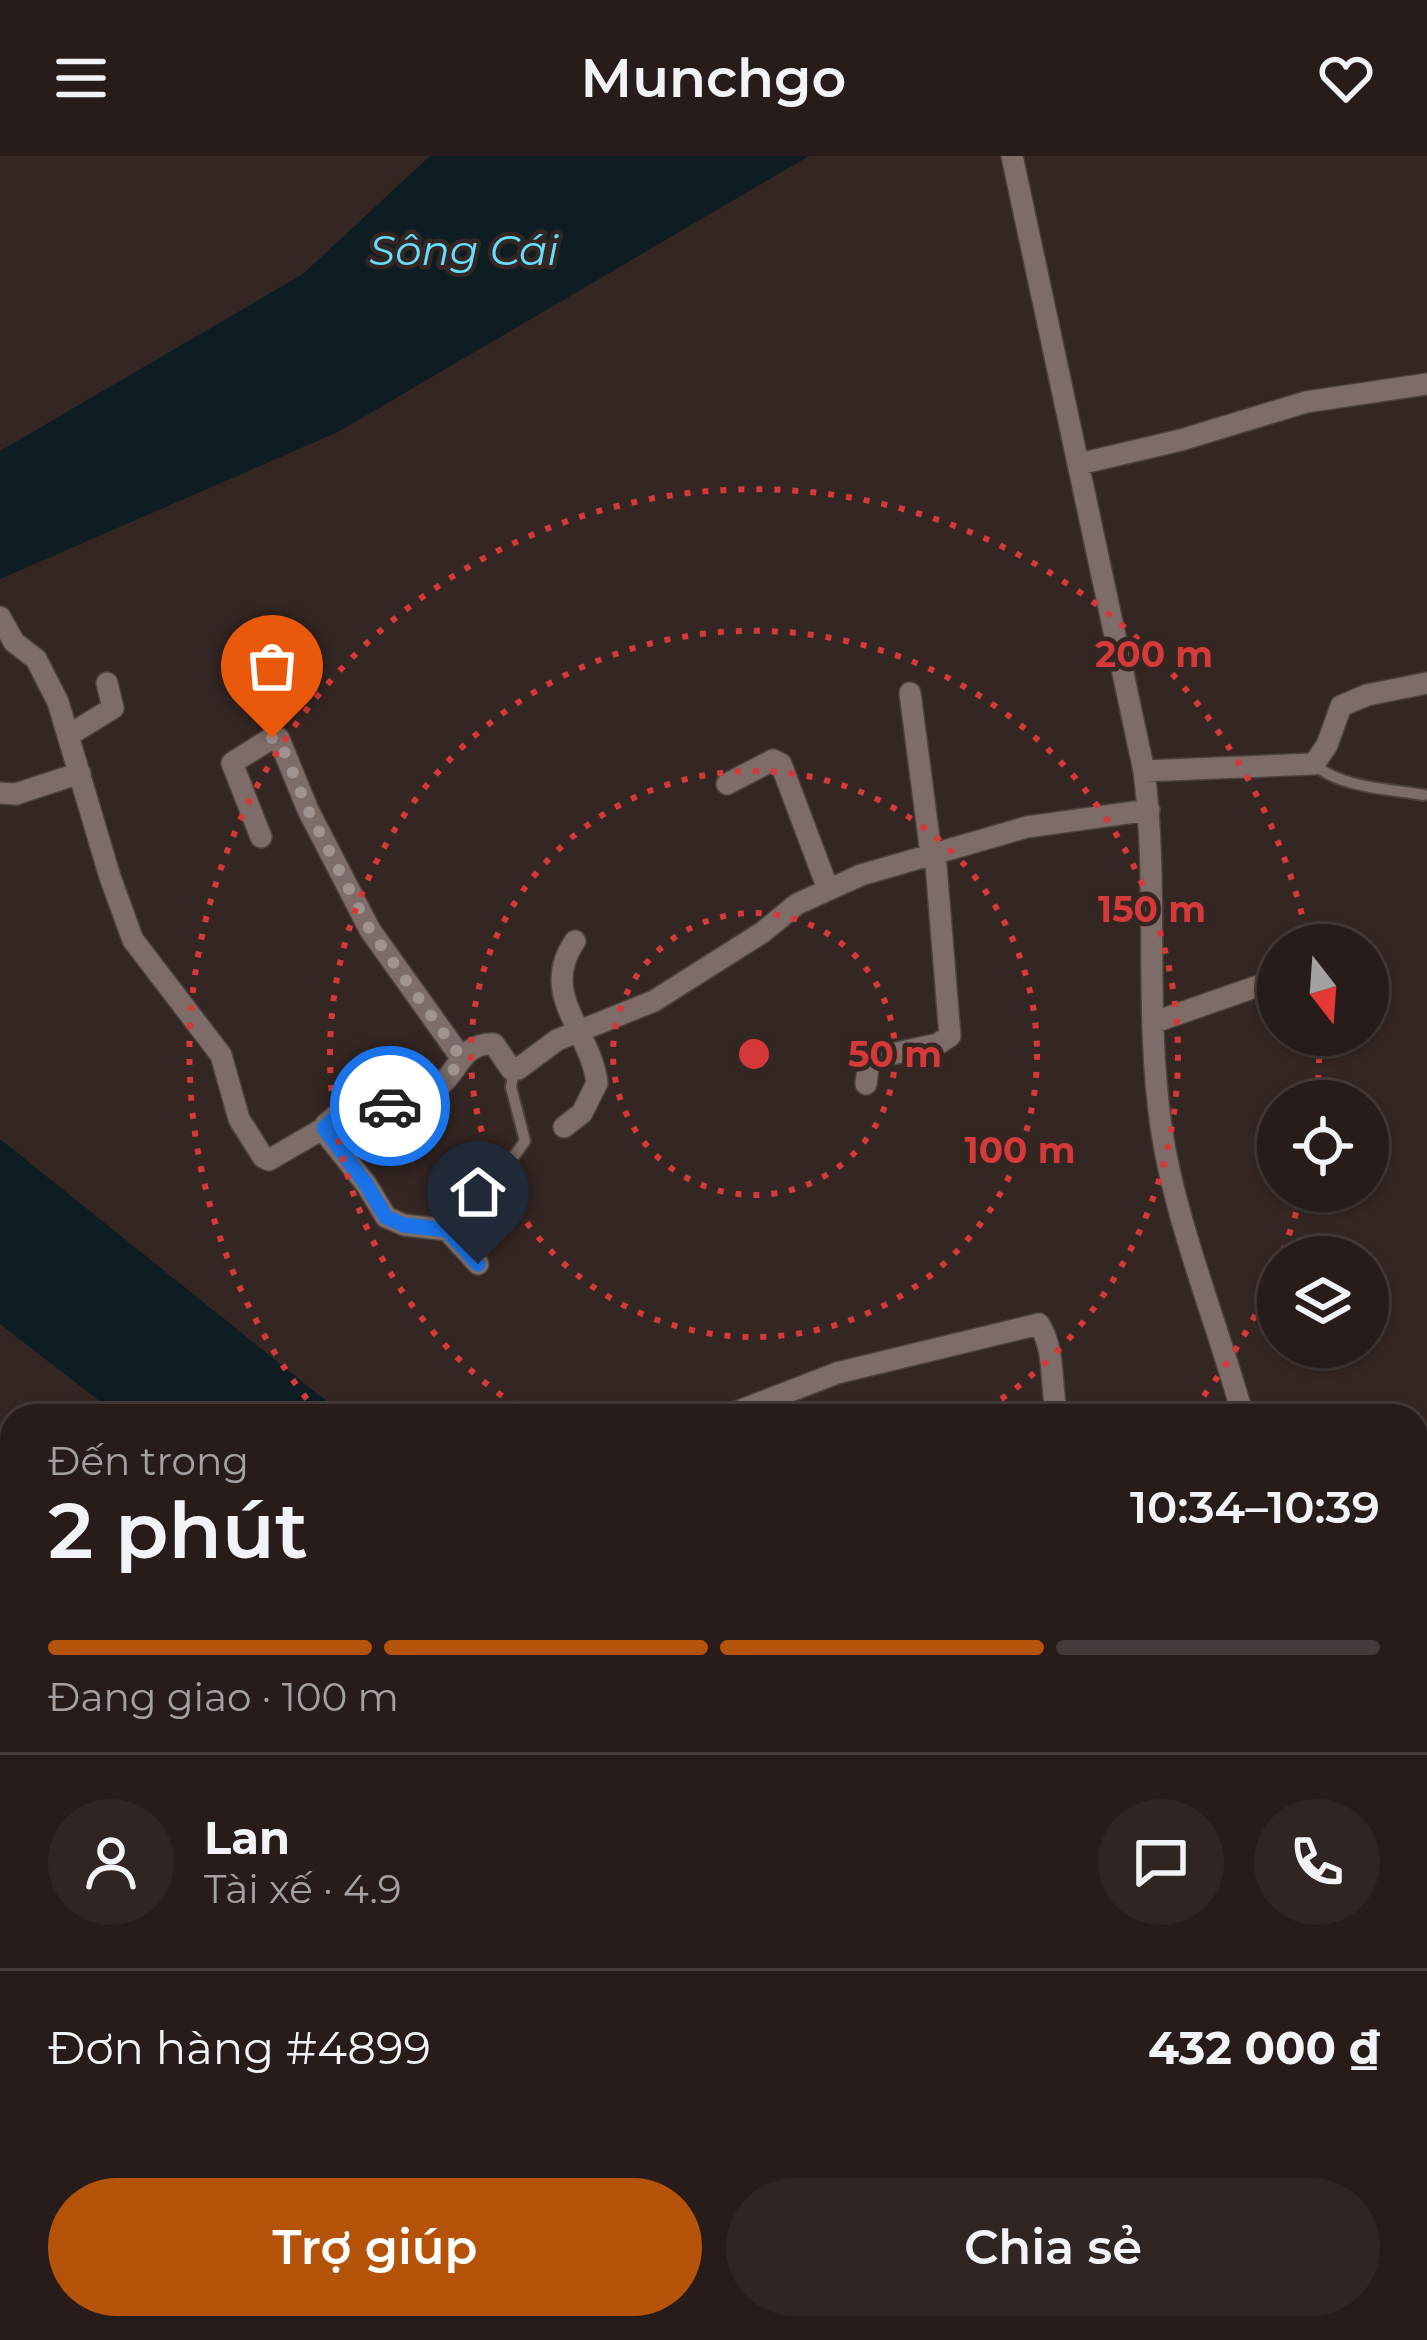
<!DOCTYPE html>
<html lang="vi">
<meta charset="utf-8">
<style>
:root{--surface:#271c1a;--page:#2f2523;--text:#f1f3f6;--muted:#a4a1a2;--line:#433a39;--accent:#b45309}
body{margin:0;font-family:Montserrat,sans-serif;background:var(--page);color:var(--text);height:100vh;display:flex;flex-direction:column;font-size:45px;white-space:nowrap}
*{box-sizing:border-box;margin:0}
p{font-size:39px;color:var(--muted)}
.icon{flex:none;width:66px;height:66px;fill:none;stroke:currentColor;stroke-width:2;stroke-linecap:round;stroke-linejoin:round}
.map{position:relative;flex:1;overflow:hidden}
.side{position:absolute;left:0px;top:1248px;width:1428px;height:936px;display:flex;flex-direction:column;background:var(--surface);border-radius:36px 36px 0 0;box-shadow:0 3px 9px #0004,0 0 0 3px var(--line)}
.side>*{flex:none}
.needle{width:78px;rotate:163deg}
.fabs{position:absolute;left:1257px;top:768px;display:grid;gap:24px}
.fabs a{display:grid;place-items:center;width:132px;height:132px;border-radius:50%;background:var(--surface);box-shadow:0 3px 9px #0004,0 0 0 3px var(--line);font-size:60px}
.pin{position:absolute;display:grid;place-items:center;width:102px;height:102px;color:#fff;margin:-123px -51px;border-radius:50% 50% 50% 0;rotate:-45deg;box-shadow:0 0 12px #0007}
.pin .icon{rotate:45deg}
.courier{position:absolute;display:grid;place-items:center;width:120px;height:120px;margin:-60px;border:9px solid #1a73e8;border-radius:50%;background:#fff;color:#222;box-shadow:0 3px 15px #0007}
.summary em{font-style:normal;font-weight:600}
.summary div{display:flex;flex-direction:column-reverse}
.summary{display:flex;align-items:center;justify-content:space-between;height:204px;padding:0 48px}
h1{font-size:78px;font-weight:600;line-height:90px}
.bar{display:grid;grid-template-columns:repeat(4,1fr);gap:18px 12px;align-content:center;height:144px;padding:0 48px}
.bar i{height:15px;border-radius:9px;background:var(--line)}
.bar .active{background:var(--accent)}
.bar p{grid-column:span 4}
.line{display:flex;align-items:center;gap:30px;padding:0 48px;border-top:3px solid var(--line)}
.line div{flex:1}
.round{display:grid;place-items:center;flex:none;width:126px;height:126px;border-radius:63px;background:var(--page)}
.button{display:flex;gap:24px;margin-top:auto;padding:24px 48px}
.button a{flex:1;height:138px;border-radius:72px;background:var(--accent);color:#fff;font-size:48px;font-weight:600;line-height:138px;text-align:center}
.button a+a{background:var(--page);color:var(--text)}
header{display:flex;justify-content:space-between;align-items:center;height:156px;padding:0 48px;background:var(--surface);font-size:54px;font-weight:600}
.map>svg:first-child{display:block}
</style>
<header><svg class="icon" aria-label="menu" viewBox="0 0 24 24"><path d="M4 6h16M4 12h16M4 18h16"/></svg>Munchgo<svg class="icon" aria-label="heart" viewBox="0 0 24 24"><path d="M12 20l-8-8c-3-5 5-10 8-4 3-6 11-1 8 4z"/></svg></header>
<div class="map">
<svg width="1427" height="2184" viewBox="0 0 1427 2184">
<rect width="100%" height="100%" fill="#342622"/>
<!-- water -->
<path fill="#0d1d21" d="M430 0H809L338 276 0 423V295L303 118Z
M0 983 345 1260H119L0 1168Z
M602 2172H768L759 2184H593Z"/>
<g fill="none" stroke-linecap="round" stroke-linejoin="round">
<!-- lane casing -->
<g stroke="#4d413e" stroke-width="14">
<path id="lane" d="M1314 608C1340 632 1390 633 1424 639
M500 1008 515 999 525 985 511 931 514 914"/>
</g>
<!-- street casing -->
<g stroke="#4d413e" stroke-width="24">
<path id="street" d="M1012 0 1144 615C1159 732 1144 852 1161 970 1175 1066 1217 1166 1243 1260
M1079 308 1181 284 1306 246 1427 228
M0 461 14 486 36 503 58 546 110 721 133 784 221 899 239 963 263 1001 269 1004 324 972
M910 537 931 698
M69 579 113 552 107 527
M1144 615 1314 608 1327 589 1341 550 1367 539 1427 527
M727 628 773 604 781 608 828 733
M0 637 16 638 80 617
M261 681 232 607 272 582 279 583 308 654 370 774 460 900
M1155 866 1278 823
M866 928 869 903 938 888 950 880 935 697
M564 971 582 957 597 927C591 875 538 838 575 785
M478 1108 447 1074 404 1069 386 1061 366 1028 327 979 326 968 349 949C380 950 405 952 435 933 459 918 460 886 494 888L511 913H518L557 884 654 845 763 776 797 748 861 719 1027 671 1149 654
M726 1260 837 1217 1039 1168C1056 1195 1050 1229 1057 1260
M1416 1300H1417
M1416 1775 1427 1800
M1416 1827 1427 1824
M0 1899 12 1910
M1416 2107 1427 2104
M121 2172 125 2184
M1220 2184 1232 2172"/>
</g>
<!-- lane -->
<use href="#lane" stroke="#7d6c67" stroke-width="10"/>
<!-- street -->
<use href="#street" stroke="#7d6c67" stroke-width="21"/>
</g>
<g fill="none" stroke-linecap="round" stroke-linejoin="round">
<!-- done -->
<path stroke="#a09492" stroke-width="12" stroke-dasharray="0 21.6" d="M272 582 279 583 308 654 370 774 460 900C449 933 420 939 390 950"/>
<!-- route -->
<path stroke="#1a73e8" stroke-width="15" d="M390 950 374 953 349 949 324 972 366 1028 386 1061 404 1069 447 1074 478 1108"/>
</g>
<!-- distance rings -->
<g fill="none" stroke="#d63939" stroke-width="6" stroke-dasharray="6 12">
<circle cx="754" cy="898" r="141"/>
<circle cx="754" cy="898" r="283"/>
<path d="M532 1260A424 424 0 1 1 976 1260"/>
<path d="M1301 1039A565 565 0 0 1 1281 1100M1278 1110A565 565 0 0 1 1190 1257M318 1257A565 565 0 1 1 1308 785M1319 883A565 565 0 0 1 1317 942"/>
</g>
<g text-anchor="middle" stroke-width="9" stroke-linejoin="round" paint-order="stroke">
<!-- water labels -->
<g font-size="42" font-style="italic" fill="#66dfff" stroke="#342622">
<text x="464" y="109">Sông Cái</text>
</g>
</g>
<circle cx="754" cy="898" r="18" fill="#d63939" stroke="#342622" stroke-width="6"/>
<g font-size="36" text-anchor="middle" font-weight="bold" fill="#d63939" stroke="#342622" stroke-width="9" stroke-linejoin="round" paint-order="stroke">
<text x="1154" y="511">200 m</text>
<text x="1152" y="766">150 m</text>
<text x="895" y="911">50 m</text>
<text x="1020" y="1007">100 m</text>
</g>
</svg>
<div class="fabs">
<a><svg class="needle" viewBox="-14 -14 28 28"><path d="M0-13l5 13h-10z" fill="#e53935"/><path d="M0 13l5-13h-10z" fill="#a4a1a2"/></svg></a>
<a><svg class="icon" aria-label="locate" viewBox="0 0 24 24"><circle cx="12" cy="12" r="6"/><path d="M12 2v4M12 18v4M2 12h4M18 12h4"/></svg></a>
<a><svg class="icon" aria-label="layers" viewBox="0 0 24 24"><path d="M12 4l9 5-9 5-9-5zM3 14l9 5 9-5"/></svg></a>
</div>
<div class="pin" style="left:272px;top:582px;background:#ea580c"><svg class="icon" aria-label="bag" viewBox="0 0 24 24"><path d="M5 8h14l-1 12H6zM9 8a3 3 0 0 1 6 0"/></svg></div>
<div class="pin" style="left:478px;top:1108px;background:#1f2937"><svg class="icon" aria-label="home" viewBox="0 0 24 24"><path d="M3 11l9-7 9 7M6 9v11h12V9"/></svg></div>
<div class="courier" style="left:390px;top:950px"><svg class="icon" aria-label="car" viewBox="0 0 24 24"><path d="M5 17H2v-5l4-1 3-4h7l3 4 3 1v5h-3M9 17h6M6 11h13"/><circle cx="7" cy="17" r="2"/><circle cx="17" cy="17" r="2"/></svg></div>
<section class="side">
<div class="summary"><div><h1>2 phút</h1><p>Đến trong</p></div><em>10:34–10:39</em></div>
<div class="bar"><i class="active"></i><i class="active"></i><i class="active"></i><i></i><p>Đang giao · 100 m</p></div>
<div class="line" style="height:216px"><a class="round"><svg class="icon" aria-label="person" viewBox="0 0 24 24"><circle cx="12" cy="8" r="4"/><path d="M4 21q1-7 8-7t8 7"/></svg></a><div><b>Lan</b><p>Tài xế · 4.9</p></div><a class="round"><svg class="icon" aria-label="chat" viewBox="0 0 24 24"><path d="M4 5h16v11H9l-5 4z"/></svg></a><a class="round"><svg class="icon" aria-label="phone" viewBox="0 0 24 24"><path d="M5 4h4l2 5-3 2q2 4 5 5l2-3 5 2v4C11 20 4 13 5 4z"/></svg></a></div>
<div class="line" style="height:156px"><div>Đơn hàng #4899</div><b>432 000 ₫</b></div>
<div class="button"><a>Trợ giúp</a><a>Chia sẻ</a></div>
</section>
</div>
